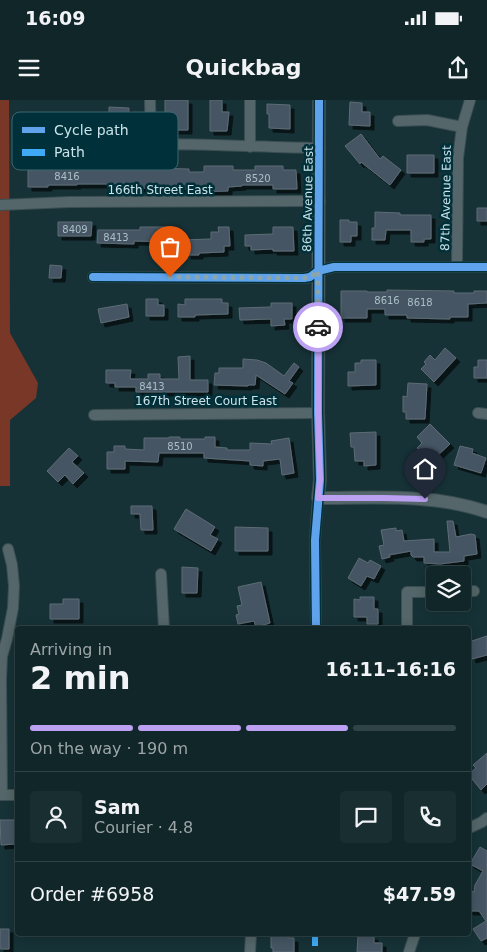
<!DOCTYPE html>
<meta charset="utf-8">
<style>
:root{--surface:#102629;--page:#192e31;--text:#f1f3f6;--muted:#9ca5a8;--line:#304346;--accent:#bca0f2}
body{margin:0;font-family:"DejaVu Sans",sans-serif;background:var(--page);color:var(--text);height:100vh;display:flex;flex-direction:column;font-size:19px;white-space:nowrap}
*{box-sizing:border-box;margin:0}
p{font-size:16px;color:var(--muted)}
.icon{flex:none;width:28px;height:28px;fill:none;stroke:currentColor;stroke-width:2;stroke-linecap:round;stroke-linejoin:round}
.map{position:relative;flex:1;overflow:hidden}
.details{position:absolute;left:15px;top:526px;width:456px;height:310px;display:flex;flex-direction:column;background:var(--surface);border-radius:5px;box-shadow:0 2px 12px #0003,0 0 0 1px var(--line)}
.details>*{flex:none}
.fabs{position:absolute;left:426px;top:466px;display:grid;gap:10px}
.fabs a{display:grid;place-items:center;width:45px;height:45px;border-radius:5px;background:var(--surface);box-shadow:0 2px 12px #0003,0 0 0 1px var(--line);font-size:25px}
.pin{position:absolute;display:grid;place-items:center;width:42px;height:42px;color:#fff;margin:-51px -21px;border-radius:50% 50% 50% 0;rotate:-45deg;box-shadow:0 0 5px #0007}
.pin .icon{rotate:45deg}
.courier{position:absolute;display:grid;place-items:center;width:50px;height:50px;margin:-25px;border:4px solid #bca0f2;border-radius:50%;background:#fff;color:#222;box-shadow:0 1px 6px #0007}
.overview em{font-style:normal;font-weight:700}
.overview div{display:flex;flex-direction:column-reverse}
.overview{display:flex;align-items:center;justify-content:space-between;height:85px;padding:0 15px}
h1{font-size:32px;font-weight:700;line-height:38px}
.bar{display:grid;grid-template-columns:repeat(4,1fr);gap:8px 5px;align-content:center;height:60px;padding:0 15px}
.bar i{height:6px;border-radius:4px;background:var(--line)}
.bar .on{background:var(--accent)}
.bar p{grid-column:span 4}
.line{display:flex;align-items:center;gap:12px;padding:0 15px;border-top:1px solid var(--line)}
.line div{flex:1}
.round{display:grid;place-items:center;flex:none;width:52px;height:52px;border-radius:5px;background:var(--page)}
.status{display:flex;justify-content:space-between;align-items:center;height:35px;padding:0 25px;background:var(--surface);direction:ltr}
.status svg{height:14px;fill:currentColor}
header{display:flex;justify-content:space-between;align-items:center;height:65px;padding:0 15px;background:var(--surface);font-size:22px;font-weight:700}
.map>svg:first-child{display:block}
</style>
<div class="status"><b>16:09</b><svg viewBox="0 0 49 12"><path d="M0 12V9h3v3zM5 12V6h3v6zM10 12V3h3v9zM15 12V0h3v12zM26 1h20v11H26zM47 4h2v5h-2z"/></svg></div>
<header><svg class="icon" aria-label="menu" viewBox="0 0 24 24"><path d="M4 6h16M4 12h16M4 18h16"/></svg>Quickbag<svg class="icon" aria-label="share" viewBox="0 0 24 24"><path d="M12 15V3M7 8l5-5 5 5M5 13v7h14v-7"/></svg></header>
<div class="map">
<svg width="487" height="852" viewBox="0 0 487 852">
<defs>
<filter id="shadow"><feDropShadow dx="4" dy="4" stdDeviation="0" flood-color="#0009"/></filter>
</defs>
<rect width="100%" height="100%" fill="#163237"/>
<!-- green -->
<path fill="#793827" d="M0 0H9L10 233 38 283 36 298 10 320V386H0Z"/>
<!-- building -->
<path fill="#455464" stroke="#5e6c75" filter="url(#shadow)" d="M165 0H188V30H168V17H165Z
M210 0H222V12H229L227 31H210Z
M350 2 362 3V12H370V26L349 25Z
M267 4 290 5V29L269 28V14H267Z
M109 7 129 8 128 25H109Z
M361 34 380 59 383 56 401 70 390 85 361 62 360 64 345 46Z
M407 55H434V73H407Z
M113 65H123V67L149 66 148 68 189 69V72H204V66H233V70H255V66H283V70H296L297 89H273V85H242V86L228 87V91L192 92V89L138 88V84H77V85H48V87H28V70H34V68L88 67V66Z
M477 108H487V121H477Z
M375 112 400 113V115H431V139H424V142H411V130H386L385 140H372V128H375Z
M340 120H349V122H357V136H351V142H340Z
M58 122H92L91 136H58Z
M140 127H173V142L134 141V144L97 143 98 130H140Z
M218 127H229L230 146H224V152L199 153V155H187V151H181V140L211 139V132H219Z
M273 127H293L294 151H273V149L251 150V146H245V135L273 134Z
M50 165 62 166 61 178H49Z
M387 190 454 191V193H474V191H487V203L468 204V217H450V219L407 218V215H385V209H367V218H341V191H367V192H387Z
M146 199H158V205H164V216H146Z
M185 199H222V203H228V214L195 215V217H178V204L185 205Z
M271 203H292V219H284L285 225 271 226V219L240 220 239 208 271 207Z
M127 204 129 217 101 223 98 209Z
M445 248 456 258 434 282 421 269 426 264 424 262 430 255 435 260Z
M190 256V280H208V292H136V287H115V283H106V270H131L130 279H148V274H160V279H179L178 257Z
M243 259 257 260 266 263 284 276 294 263 299 267 289 281 293 283 285 294 256 275 255 285H248V286L214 285 215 273H219V268H243Z
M361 260H376V285L348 286V272H355V263H361Z
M478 260H487V278H474V267H478Z
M408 283 427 284 425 319H406V312H403V296L407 297Z
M430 324 450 344 437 356 433 351 427 358 417 348 422 343 417 337Z
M376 332V365L364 366V361H355L354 347H351L350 333Z
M169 337H180V339H205V337H215V347L227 348V350H250V343L272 344 271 341 289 338 294 373 282 375 280 359 263 361V366L250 365V361L204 358V353H159L158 362 125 361V369H107V352H114V346H125V349L144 350V338H169Z
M460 346 473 349 472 353 486 358 481 373 454 365Z
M69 348 78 356 72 362 84 373 73 384 65 375 58 382 47 371Z
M131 406H152L153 430H141L140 414H131Z
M186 409 215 427 210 435 218 439 211 451 174 429Z
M447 421H453L456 437 471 434 475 435 477 454 464 456V461L440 464 424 463V457H413L411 455V451L389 455 390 457 382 459 379 446 384 445 381 430 396 428V431L402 430 404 441 434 439V452H450Z
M235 427 268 428V451H235Z
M359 458 368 463 370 460 381 466 374 479 367 476 361 486 348 478Z
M182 467 198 468 197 493H182Z
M261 482 270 523 256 527 254 521 238 524 236 515 239 514 237 506 242 505 238 487Z
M360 497H374V509H378V524H367V517H354V499L360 500Z
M63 499H79V519H50V504H63Z
M487 536V555L472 559 469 542Z
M487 653V684L481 690 469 675V674L476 668 473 665Z
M0 720H15V744L1 745Z
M480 747 487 751V838L481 841 473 829 486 821 479 811H469V791L474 792 475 785 483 771 470 764Z
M0 829H9V849H0Z
M271 834H288V838H294V852H273V848H271Z
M358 836H374V843H382V852H357Z"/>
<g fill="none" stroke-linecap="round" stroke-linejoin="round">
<!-- minor casing -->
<g stroke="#3a4e52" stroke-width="12">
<path id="minor" d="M150 0 151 44
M250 0V47
M398 21 427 20 462 27
M58 35C64 42 77 44 86 45 107 47 130 44 151 44 207 44 264 47 320 48
M0 105 69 102 320 101
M457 167 458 58 462 27 470 0
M93 177 304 178 310 177 318 171 334 167H487
M478 313 487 314
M94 315 318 313
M161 474 164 529
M462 492 474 491
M316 529 315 440 318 398
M407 529V492H435
M0 695H18
M2 695 1 579 2 556 7 539 13 508 14 486 12 465 8 449
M469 728 482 722 487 718
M250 852 251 834
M409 852 415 834"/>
</g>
<!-- tertiary casing -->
<g stroke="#3a4e52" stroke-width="14">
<path id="tertiary" d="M319 0 318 313 320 380 318 398C374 398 433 393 487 412"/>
</g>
<!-- minor -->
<use href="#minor" stroke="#546669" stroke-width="10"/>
<!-- tertiary -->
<use href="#tertiary" stroke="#546669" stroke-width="12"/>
<!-- quiet -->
<path stroke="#3fa9f5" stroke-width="6" stroke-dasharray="12 6" stroke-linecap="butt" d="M315 834V852"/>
<!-- cycleway casing -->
<g stroke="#00303a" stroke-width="11">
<path id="cycleway" d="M93 177 304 178 310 177 318 171 334 167H487
M316 529 315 440 320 380 318 313 319 0"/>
</g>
<!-- cycleway -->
<use href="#cycleway" stroke="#60a3ed" stroke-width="8"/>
</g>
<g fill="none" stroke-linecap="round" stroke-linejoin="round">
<!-- done -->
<path stroke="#8ca5ab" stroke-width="5" stroke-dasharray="0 9" d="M170 177 304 178 310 177 318 171V227"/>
<!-- route -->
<path stroke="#bca0f2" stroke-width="6" d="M318 227V313L320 380 318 398H384L425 399"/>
</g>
<g text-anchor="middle" stroke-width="5" stroke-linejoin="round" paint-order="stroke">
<!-- number labels -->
<g font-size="10" fill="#aabfc8">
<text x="67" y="80">8416</text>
<text x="258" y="82">8520</text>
<text x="75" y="133">8409</text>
<text x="116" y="141">8413</text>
<text x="387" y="204">8616</text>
<text x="420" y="206">8618</text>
<text x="152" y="290">8413</text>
<text x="180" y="350">8510</text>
</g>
<!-- street labels -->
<g font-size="12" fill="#cbe3e9" stroke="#00303a">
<text x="160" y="94">166th Street East</text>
<text transform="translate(446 98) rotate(-89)" y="4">87th Avenue East</text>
<text transform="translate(308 99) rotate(-89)" y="4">86th Avenue East</text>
<text x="206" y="305">167th Street Court East</text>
</g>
</g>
<!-- legend -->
<rect x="12" y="12" width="166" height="58" rx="8" fill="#00303a" stroke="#3d666f" stroke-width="1"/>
<rect x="22" y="27" width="23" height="6" fill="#60a3ed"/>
<rect x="22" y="49" width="23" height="7" fill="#3fa9f5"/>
<g font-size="14" fill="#cbe3e9">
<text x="54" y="35">Cycle path</text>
<text x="54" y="57">Path</text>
</g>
</svg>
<div class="fabs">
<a><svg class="icon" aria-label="layers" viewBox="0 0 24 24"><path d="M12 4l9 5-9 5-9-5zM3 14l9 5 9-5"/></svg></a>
</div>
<div class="pin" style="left:170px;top:177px;background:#ea580c"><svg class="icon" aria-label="bag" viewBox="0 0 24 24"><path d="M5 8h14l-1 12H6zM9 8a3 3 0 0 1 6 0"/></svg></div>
<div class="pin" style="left:425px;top:399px;background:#1f2937"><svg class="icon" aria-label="home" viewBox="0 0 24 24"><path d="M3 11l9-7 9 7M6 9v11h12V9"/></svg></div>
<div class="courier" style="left:318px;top:227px"><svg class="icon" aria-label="car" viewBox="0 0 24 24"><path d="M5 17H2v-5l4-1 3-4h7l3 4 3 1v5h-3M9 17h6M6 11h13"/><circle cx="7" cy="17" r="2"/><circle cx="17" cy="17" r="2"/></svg></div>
<section class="details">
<div class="overview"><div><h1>2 min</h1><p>Arriving in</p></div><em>16:11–16:16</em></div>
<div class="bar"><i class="on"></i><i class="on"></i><i class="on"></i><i></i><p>On the way · 190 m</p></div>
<div class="line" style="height:90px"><a class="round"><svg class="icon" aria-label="person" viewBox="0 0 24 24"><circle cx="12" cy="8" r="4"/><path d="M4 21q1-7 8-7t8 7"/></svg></a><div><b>Sam</b><p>Courier · 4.8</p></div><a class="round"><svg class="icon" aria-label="chat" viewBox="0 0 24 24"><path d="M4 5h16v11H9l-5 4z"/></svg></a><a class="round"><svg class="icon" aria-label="phone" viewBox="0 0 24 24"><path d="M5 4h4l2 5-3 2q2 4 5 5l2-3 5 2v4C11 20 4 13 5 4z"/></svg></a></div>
<div class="line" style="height:65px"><div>Order #6958</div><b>$47.59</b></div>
</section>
</div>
